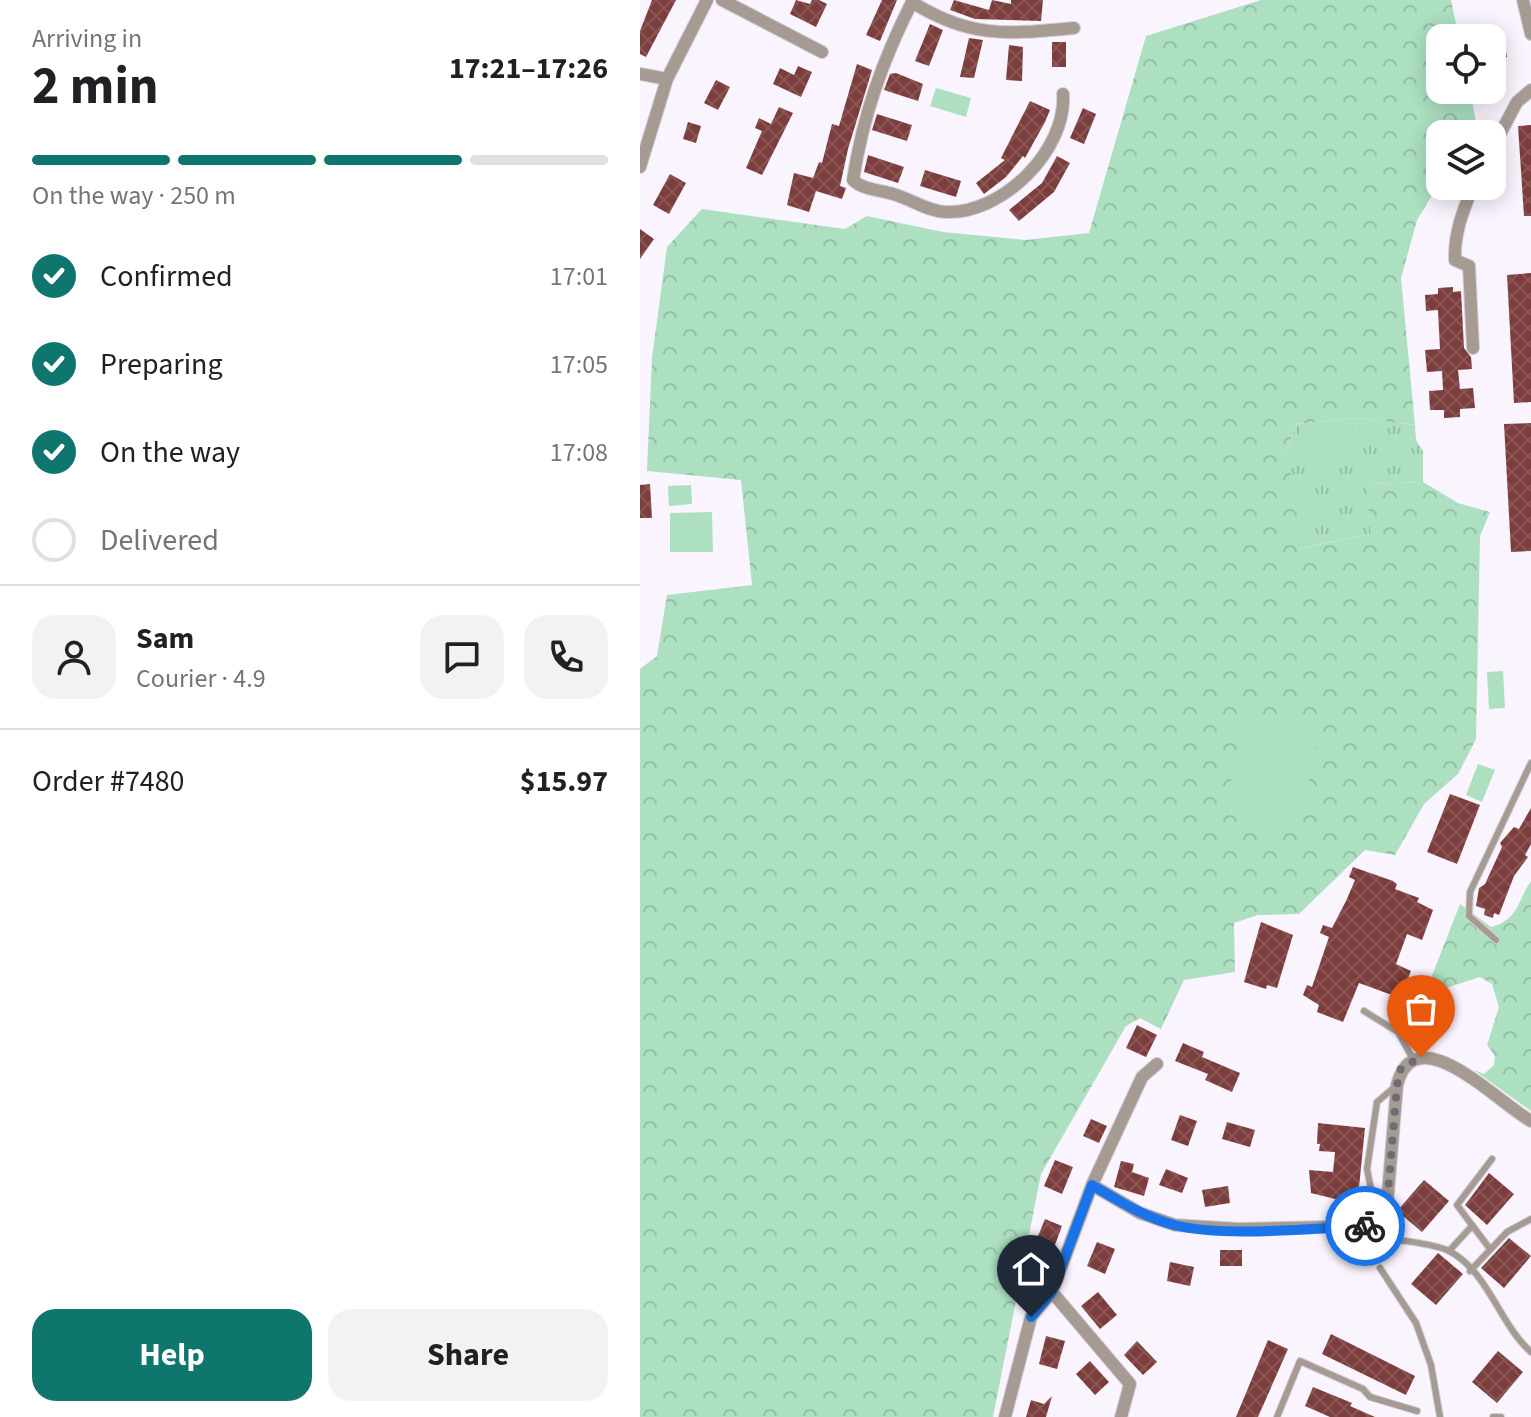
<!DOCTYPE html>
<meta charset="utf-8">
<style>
:root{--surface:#fff;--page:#f2f2f2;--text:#202124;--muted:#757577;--line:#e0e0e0;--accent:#0f766e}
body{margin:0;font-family:"Source Sans 3",sans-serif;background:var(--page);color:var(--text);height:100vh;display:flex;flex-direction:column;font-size:30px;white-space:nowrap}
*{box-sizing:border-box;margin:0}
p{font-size:26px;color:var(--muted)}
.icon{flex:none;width:44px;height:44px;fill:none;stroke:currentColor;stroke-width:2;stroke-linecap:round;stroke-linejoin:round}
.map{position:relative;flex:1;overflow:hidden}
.side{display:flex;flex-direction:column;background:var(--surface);width:640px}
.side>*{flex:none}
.tools{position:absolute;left:786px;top:24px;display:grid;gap:16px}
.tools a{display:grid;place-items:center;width:80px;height:80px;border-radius:16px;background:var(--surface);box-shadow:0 4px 20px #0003;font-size:40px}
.pin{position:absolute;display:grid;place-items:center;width:68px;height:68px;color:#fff;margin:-82px -34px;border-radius:50% 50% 50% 0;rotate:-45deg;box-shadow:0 0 8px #0007}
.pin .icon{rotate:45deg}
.courier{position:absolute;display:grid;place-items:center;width:80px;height:80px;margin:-40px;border:6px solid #1a73e8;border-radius:50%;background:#fff;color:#222;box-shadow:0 2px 10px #0007}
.headline em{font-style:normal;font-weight:700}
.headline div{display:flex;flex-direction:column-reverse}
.headline{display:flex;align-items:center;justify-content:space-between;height:136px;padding:0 32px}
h1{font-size:52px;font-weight:700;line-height:60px}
.bar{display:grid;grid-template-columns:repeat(4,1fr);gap:12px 8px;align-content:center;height:96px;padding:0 32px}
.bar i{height:10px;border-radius:6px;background:var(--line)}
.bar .active{background:var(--accent)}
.bar p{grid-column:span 4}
.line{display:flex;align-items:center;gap:20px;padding:0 32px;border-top:2px solid var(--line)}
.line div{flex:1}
.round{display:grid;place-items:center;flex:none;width:84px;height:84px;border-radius:24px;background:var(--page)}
ol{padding:0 32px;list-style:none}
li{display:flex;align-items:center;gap:24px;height:88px}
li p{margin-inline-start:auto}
li .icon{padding:8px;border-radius:50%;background:var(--accent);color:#fff;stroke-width:4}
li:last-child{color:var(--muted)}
li i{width:44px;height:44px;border:4px solid var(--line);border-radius:50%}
.cta{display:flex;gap:16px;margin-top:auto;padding:16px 32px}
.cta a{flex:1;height:92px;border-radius:24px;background:var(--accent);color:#fff;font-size:32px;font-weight:700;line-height:92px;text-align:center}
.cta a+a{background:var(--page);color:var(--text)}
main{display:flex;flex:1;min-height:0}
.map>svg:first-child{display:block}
</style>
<main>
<section class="side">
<div class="headline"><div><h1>2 min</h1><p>Arriving in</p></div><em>17:21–17:26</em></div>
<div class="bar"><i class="active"></i><i class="active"></i><i class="active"></i><i></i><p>On the way · 250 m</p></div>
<ol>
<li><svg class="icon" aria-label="check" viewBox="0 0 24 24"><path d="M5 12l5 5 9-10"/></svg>Confirmed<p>17:01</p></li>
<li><svg class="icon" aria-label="check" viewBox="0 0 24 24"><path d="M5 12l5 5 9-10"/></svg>Preparing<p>17:05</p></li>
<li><svg class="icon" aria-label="check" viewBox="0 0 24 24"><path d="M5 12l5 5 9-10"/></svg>On the way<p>17:08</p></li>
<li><i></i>Delivered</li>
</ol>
<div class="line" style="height:144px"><a class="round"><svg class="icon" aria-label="person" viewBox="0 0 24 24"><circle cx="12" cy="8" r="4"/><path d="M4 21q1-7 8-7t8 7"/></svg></a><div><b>Sam</b><p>Courier · 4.9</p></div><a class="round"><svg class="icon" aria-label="chat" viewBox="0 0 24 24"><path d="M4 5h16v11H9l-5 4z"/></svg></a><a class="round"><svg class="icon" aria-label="phone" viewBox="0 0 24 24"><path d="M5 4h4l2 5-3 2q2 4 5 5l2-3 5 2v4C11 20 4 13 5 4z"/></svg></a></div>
<div class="line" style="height:104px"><div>Order #7480</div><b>$15.97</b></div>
<div class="cta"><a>Help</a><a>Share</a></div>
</section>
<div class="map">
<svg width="891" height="1417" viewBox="0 0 891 1417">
<defs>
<pattern id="grass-tufts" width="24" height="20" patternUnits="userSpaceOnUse" patternTransform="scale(2)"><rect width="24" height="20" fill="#ace0c1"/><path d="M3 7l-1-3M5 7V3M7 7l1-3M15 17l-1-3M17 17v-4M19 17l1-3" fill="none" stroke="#94c0a6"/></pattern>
<pattern id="forest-crowns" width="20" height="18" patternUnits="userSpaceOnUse" patternTransform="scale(2)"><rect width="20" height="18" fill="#ace0c1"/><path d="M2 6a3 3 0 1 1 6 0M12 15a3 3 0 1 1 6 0" fill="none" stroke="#94c0a6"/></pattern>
<pattern id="building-cross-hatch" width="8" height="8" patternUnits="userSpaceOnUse" patternTransform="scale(2)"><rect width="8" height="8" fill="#7c3d3c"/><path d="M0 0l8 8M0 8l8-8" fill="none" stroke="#895656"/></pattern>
</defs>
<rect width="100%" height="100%" fill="#faf4ff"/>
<!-- grass -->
<path fill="url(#grass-tufts)" d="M716 418 775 425 776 440 783 451V482L727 484 731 534 657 549 643 458 657 424Z
M51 485 52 504 29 506 28 486Z"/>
<!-- forest -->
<path fill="url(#forest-crowns)" d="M621 0H811L819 38H800V90H830L836 122 829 134H800V182L777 220 761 278 775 425 716 418 657 424 643 458 667 509 658 549 731 534 726 484 783 482 818 503 850 512 840 536 836 739 818 774 784 804 755 855 725 850 659 914 618 915 594 923 595 972 544 980 521 1029 500 1018 486 1026 401 1174 353 1417H0V669L17 656 27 595 112 585 101 480 7 471 12 358 27 247 62 209 205 229 227 216 303 232 386 240 449 233 506 36Z
M891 881V1111L834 1070 844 1074 854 1065 855 1056 847 1045 859 1007 852 984 840 977 806 988 787 1005 786 991 820 904 851 927C878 920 877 902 891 881Z"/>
<!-- garden -->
<path fill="#ace0c1" d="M296 88 331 98 326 117 290 106Z
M712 426 713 459 661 462 660 428Z
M72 512 73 552H30V513Z
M863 671 865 708 849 709 847 672Z
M605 714 680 730 658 830 584 814Z
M838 764 855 770 842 802 826 795Z"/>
<!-- building -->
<path fill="url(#building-cross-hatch)" d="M12 0H36L6 57 0 54V31Z
M156 0 170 4 172 0H179L187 4 176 27 150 14Z
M242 0H257L240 41 226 35Z
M314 0 349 10 352 0 371 4V0H403L401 21 335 19 310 10Z
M290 24 303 30 289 66 275 61Z
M861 29 867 57 852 60V31Z
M329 38 343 40 334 78 320 77Z
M412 42H426V67H412Z
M369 45 383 47 382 81 366 80Z
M217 64 232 70 208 149 200 186 206 188 202 199 176 191 169 212 147 205 154 173 173 178 179 162 182 163 192 124 199 126Z
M158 66 172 72 161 97 133 84 140 68 154 75Z
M256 73 283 84 278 101 244 90 250 74Z
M76 80 90 87 78 110 64 103Z
M390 101 410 110 405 122 385 158 383 156 366 177 344 194 336 183 365 160 361 158Z
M139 107 153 113 122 175 106 168 122 131 115 128 119 118 131 124Z
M443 108 456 114 444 144 430 138Z
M237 114 272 125 267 141 232 130Z
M48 122 61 126 56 143 43 139Z
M891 125V216H884L878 126Z
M228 155 264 167 258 183 224 172Z
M417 156 430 163 414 192 379 221 369 210 402 183Z
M285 170 321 181 316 197 280 186Z
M30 174 46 183 29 214 13 205Z
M0 229 14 239 0 259Z
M891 273V402L874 403 867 275Z
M813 287V292L821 291 824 348 831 357 832 369 818 370 820 389 833 388 835 408 820 409V417L804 418V410H790L789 391 803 390 802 371 787 372 785 350 800 349 798 310 786 311 785 295 798 294V288Z
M891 423V551L871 552 864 424Z
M10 484 12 518H0V485Z
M810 794 840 805 817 864 787 852Z
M891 808V844L885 855 888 857 874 876 859 915 854 913 853 918 844 915 845 909 836 906 839 888 845 884 862 847 860 843 874 827 879 829Z
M713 867 753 881 757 884 755 889 779 898 777 902 793 910 782 940 767 934 756 964 771 971 760 998 719 983 703 1022 677 1012 679 1005 663 995 667 985 672 987 689 937 680 933 683 925 692 928 706 901 715 880 709 877Z
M621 922 653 935 637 988 627 985 626 989 604 982Z
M497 1025 517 1035 506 1057 486 1048Z
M543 1043 564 1052 562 1057 600 1073 592 1092 565 1080 568 1074 535 1061Z
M540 1115 557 1121 548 1146 531 1140Z
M451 1119 467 1126 459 1143 443 1136Z
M587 1122 615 1130 610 1147 582 1139Z
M678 1123 725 1128 718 1197 703 1196V1201L671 1193 669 1170 693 1172 695 1152 679 1151 680 1144H677Z
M415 1160 433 1167 422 1194 404 1186Z
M481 1161 494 1164 492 1172 509 1178 504 1196 474 1187Z
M526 1169 548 1178 542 1193 519 1185Z
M849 1173 874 1194 847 1225 825 1205Z
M784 1180 809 1201 782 1232 757 1211Z
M588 1186 590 1203 565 1207 562 1190Z
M405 1219 422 1226 412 1253 394 1246Z
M869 1238 891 1256 864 1288 841 1268Z
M457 1242 475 1249 465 1274 447 1266Z
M580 1250H602V1266H580Z
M798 1253 823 1274 796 1305 771 1284Z
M530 1262 554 1267 550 1286 527 1281Z
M458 1292 477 1315 460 1329 441 1306Z
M691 1334 775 1376 766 1395 682 1354Z
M406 1336 425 1341 417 1369 399 1364Z
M628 1340 648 1349 618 1417H596Z
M497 1341 517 1362 503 1375 484 1355Z
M858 1351 883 1372 857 1403 832 1382Z
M450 1361 469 1382 455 1395 436 1374Z
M673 1387 712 1403 710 1406 735 1417H690L665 1406Z
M412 1396 406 1417H386L391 1400 404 1404Z"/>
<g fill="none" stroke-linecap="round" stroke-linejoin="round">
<!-- lane casing -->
<g stroke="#d4ced9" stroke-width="8">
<path id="lane" d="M856 940 829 916 830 892 891 763
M724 1011 758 1032 773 1059
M747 1204 733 1199 727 1169 737 1102 757 1085
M748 1238C766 1242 793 1243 809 1251 848 1271 860 1325 891 1352
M850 1249 817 1205 852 1159
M809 1251 832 1226
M740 1268 776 1323 791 1365 800 1417
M830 1271 867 1232 891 1219
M637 1417 660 1361 723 1389 730 1397 777 1411
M853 1417H861"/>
</g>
<!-- street casing -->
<g stroke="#d4ced9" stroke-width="14">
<path id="street" d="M82 0 182 52
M273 0C243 59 223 115 213 180 223 190 240 190 253 194 271 199 287 211 305 212 362 215 427 150 423 94
M883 0 891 34
M272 2C330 39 370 34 434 28
M0 74 27 79
M852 149 877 102 891 90
M0 167 27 79 67 0
M833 348 829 266 815 260C814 233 823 211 833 186
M452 1185 502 1077 517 1064
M748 1238 746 1217 757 1085C775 1014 858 1103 891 1121
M412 1292 490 1384 481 1417
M365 1417 391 1317 412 1292 452 1185 500 1213 535 1225 599 1229 728 1226 741 1223 746 1217"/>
</g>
<!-- lane -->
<use href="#lane" stroke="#a59b93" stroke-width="6"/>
<!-- street -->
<use href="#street" stroke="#a59b93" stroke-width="12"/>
</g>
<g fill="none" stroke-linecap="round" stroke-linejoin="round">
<!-- done -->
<path stroke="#706a75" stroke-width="8" stroke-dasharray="0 14.4" d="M725 1226 741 1223 746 1217 757 1085 761 1068 781 1057"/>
<!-- route -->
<path stroke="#1a73e8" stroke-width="10" d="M391 1317 412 1292 452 1185C479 1201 504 1217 534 1225 587 1238 670 1228 725 1226"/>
</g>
</svg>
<div class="tools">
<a><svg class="icon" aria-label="locate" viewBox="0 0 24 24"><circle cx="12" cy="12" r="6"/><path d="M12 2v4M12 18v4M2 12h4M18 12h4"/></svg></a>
<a><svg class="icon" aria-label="layers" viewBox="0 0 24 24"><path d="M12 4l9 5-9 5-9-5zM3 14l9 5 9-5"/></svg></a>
</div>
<div class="pin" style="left:781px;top:1057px;background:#ea580c"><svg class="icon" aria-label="bag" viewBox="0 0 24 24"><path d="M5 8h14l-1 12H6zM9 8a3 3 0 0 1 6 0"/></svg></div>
<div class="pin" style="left:391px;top:1317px;background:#1f2937"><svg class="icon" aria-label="home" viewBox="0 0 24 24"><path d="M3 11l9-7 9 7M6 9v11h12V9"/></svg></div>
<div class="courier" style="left:725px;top:1226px"><svg class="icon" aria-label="bike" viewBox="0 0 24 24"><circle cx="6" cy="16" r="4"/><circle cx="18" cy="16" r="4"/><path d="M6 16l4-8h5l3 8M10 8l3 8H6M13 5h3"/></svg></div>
</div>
</main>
